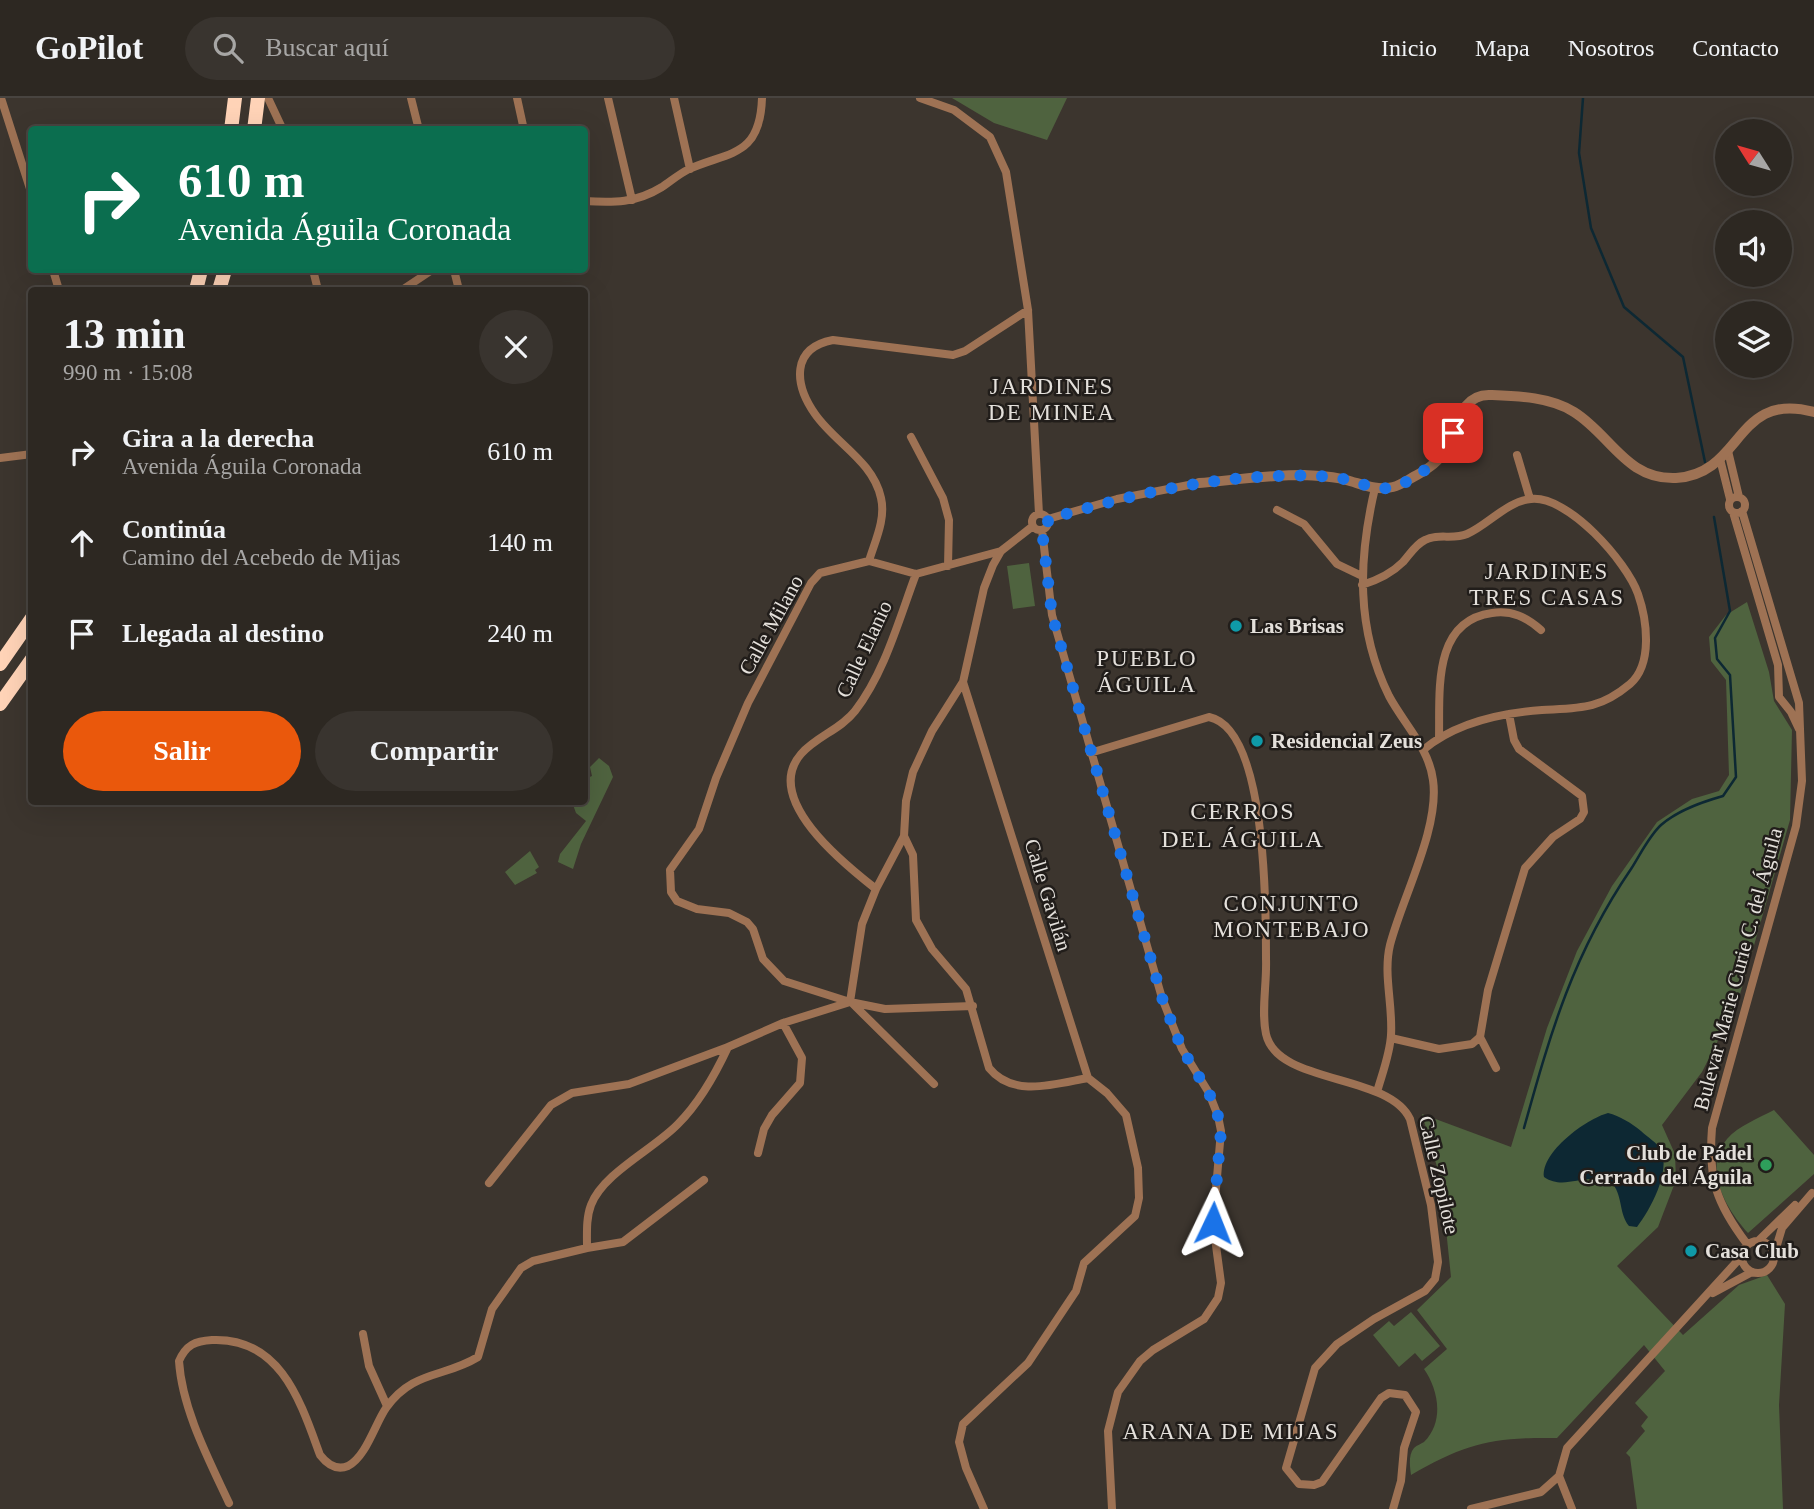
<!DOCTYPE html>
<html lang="es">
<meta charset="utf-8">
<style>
:root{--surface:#2d2822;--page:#39342f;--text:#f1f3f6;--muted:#a7a6a5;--line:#484440;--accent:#ea580c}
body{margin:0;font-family:"Times New Roman",serif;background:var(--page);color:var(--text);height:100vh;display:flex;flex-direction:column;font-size:26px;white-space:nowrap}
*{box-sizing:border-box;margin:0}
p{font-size:23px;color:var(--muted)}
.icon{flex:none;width:38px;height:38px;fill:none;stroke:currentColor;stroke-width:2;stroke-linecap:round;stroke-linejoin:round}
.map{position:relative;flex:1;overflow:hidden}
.side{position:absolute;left:28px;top:189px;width:560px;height:518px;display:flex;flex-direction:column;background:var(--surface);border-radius:7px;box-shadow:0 7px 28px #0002,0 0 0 2px var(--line)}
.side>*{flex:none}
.top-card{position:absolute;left:28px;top:28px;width:560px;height:147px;border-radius:7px;box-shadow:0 7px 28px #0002,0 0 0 2px var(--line);background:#0b6e4f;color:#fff;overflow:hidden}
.needle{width:46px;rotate:307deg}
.tools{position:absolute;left:1715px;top:21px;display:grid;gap:14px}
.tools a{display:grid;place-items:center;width:77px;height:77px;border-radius:50%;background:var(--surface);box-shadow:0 7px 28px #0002,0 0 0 2px var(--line);font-size:35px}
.pin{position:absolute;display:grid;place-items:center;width:60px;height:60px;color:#fff;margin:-30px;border-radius:14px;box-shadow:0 4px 10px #0006}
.me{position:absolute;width:77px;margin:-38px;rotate:2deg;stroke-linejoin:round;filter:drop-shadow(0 0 5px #0008)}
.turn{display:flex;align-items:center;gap:24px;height:147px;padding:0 35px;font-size:32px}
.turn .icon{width:91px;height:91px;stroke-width:2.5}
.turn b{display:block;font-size:49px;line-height:60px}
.round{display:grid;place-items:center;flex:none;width:74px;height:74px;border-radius:37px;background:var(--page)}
.headline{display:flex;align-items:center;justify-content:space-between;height:119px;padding:0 35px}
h1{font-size:42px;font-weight:800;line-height:52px}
.primary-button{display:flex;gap:14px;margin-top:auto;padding:14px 35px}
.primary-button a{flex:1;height:80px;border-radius:42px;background:var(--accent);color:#fff;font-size:28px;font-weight:800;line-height:80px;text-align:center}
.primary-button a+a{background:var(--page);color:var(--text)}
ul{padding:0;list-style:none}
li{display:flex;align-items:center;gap:21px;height:91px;padding:0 35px}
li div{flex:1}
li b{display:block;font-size:26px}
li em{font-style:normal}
header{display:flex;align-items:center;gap:42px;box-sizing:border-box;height:98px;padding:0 35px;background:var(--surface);border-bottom:2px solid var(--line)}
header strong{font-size:33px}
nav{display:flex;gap:38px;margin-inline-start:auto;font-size:24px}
.search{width:490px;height:63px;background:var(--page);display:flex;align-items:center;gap:18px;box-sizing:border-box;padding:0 24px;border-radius:38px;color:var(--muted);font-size:26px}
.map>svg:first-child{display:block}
</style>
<header>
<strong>GoPilot</strong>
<div class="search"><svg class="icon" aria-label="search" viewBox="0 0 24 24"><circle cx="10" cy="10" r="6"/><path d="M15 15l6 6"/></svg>Buscar aquí</div>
<nav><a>Inicio</a><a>Mapa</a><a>Nosotros</a><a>Contacto</a></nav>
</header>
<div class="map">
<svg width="1814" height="1411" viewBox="0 0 1814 1411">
<rect width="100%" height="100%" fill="#3c352e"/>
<path fill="#4f633f" d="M952,0H1067L1047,42L994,25Z
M1029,465L1035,508L1013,511L1007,468Z
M1747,504L1769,574L1774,603L1792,632L1790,722L1738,903L1702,974L1662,1027L1675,1056L1676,1082L1658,1129L1617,1168L1683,1237L1739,1187L1767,1177L1785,1206L1779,1307L1783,1411H1637L1630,1359L1626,1355L1645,1333L1641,1328L1648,1319L1635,1305L1665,1273L1644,1247L1557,1340C1493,1339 1466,1345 1411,1377C1410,1369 1408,1357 1414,1350C1417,1347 1421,1346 1424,1344C1445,1323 1438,1291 1424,1271L1447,1251L1417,1212L1451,1179L1441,1083L1422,1016L1511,1049L1547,930L1577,853L1612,788L1657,724L1692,701L1719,693L1729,677L1726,582L1711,563L1709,539L1726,517Z
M599,660L609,668L613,679L581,746L573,771L558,764L560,756L586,723L576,715L572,704H584L585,681L592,678L590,669Z
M530,753L539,769L535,772L537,775L515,787L505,774Z
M1774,1012L1814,1057V1076L1748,1135C1727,1112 1702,1071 1727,1041C1738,1028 1759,1020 1774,1012Z
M1411,1214L1440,1248L1422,1263L1415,1255L1399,1269L1373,1237L1389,1223L1394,1228Z"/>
<path fill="#0d2833" d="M1608,1015C1620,1018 1631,1025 1641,1033C1647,1039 1658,1045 1661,1052C1671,1074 1650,1112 1637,1129L1629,1128C1619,1116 1623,1100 1613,1086C1585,1072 1566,1094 1544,1079C1541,1054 1586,1021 1608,1015Z"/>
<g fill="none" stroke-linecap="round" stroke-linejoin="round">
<path stroke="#0d2833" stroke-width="2.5" d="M1583,0L1579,55L1591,130L1624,209L1683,259L1705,364
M1524,1030C1551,933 1573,856 1631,771C1640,757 1649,738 1661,727C1678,712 1702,704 1723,698L1736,679L1730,577L1717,561L1715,540L1730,513L1714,419"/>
<path stroke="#9e7254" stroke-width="8" d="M1,0L32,97
M268,0L283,32
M411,0L419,32
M517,0L524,32
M608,0L632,102
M674,0L690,71
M920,0L954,12L990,39L1006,74L1028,212L1039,416
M584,103C614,105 636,105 662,89C671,83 679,76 689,71C730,53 760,59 762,0
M53,172L59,192
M313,172L318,192
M454,172L459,192
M402,192L432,172
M911,339L943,400L949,422L948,468
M1728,353L1739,399
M1517,357L1530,401
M0,360L32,356
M1720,361L1730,401
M1375,390C1358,462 1356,531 1389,598C1404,626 1429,650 1433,682C1440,730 1402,800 1390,847C1383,876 1393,907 1391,937C1390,956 1382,976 1377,994
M1729 407a8 8 0 1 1 16 0a8 8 0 1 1-16 0Z
M1277,412L1304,426L1337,466L1362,478
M1742,413L1799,605L1802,683L1796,728L1712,1030C1708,1081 1716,1105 1747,1146
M1733,414L1778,567L1779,599L1791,614L1799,631
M1032 424a8 8 0 1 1 16 0a8 8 0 1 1-16 0Z
M1048,421L1117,401L1199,385
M1042,432L1052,517L1162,900L1182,951L1209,995L1218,1018L1221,1033L1213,1125L1221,1185L1218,1200L1204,1221L1153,1252L1140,1263L1118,1294L1108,1333L1112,1411
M869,463L916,476L1001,453
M1362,487C1378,482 1391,476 1403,464C1410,456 1416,446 1425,442C1438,435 1453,442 1467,436C1488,427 1507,403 1531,401C1568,397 1627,464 1638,496C1647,522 1653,566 1630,586C1599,612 1579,610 1542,612C1501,615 1455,625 1423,652
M963,584L1088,980L1107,995L1126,1017L1138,1070L1139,1100L1135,1118L1084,1165L1076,1193L1028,1265L963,1326L959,1344L966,1370L984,1411
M1439,639C1440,594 1432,523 1492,515C1512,512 1526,519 1541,532
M1090,655L1209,619C1267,631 1266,813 1266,861C1267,885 1261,913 1266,936C1277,987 1389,975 1410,1021L1431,1107L1438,1164L1435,1181L1425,1193L1374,1221L1337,1246L1315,1270L1286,1370L1299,1386L1314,1387L1322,1384L1381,1300L1389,1295L1405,1297L1416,1314L1404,1350L1401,1383L1393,1411
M904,738L913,757L916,822L932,851L966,891L989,970C1013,1000 1055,986 1088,980
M876,791C844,766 762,701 801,656C817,638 840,632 855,613C885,574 899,521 916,476
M853,906L934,986
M973,908L885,911L850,904L784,883L763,861L753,831L747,824L729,815L697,811L677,803L671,794L670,772L699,731L716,680L748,605L811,485L820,475L869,463C875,443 886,421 881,400C873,363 835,345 815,316C794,286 791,250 833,242L953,257L965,253L1028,212
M1480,939L1496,970
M1391,940L1439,951L1472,946L1480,939L1488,892L1525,770L1553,739L1580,721L1584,714L1582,698L1519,651L1514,642L1509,616
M758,1055L764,1031L772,1017L800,985L802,960L783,925
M489,1085L551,1007L572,995L629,986L728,949
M1759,1142L1795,1107
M1742 1159a16 16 0 1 1 32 0a16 16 0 1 1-32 0Z
M587,1150L623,1144L704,1082
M1774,1157L1782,1130L1812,1095
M1713,1195L1752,1174
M363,1236L369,1268L387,1308
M229,1405C209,1362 182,1311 179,1263C186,1247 195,1243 212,1242C281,1239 301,1305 320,1357C327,1366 336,1373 348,1368C366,1359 375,1326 386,1310C413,1272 444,1280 478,1259L492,1211L521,1170L533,1163L587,1150C587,1135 586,1120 591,1107C603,1075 654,1051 678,1026C700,1004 715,977 728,949L783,925L850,904L862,826L876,791L904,738L906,703L913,674L932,633L963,584L984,490L993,467L1001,453L1033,428
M1471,1411L1541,1394L1559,1378
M1572,1411L1559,1378L1567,1350L1741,1159"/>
<path stroke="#9e7254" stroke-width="10" d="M1199,385C1234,382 1269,377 1304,377C1318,378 1333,378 1346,382C1362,386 1376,393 1393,389C1401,387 1409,381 1417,377C1425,373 1436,365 1441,358C1457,337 1457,295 1491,297C1518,298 1551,299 1574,314C1611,337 1626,382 1676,380C1744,376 1734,292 1814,314"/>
<path stroke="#ffd3b7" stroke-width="14" d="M231,32L235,0
M254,32L258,0
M196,192L201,172
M219,192L225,172
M0,566L32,520
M0,606L32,561"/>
</g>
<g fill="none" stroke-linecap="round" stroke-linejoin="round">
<path stroke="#1a73e8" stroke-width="12" stroke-dasharray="0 21.6" d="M1213,1125L1221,1033L1218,1018L1209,995L1182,951L1162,900L1052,517L1042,432L1048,427V421C1124,399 1200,380 1279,378C1301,377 1323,377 1344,381C1362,384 1377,395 1396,388C1424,378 1440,360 1453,335"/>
</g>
<g fill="#0f9aa8" stroke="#211d1a" stroke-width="2.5">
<circle cx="1236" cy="528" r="7"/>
<circle cx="1257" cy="643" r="7"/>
<circle cx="1691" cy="1153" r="7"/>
</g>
<circle fill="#2e9e5b" stroke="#211d1a" stroke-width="2.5" cx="1766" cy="1067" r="7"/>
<g text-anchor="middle" stroke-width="5" stroke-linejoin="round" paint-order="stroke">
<g font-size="21" fill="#e4e0db" stroke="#211d1a">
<text transform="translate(771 527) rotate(-61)" y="7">Calle Milano</text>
<text transform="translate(864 551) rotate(-65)" y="7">Calle Elanio</text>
<text transform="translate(1048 797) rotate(73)" y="7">Calle Gavilán</text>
<text transform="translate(1738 871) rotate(-75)" y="7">Bulevar Marie Curie C. del Águila</text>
<text transform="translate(1439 1077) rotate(77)" y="7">Calle Zopilote</text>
</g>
<g font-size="21" font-weight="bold" fill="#e4e0db" stroke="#211d1a" text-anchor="start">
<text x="1250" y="535">Las Brisas</text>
<text x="1271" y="650">Residencial Zeus</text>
<text x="1752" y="1062" text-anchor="end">Club de Pádel<tspan x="1752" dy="24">Cerrado del Águila</tspan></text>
<text x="1705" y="1160">Casa Club</text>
</g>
<g font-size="23" letter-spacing="2" fill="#e4e0db" stroke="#211d1a">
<text x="1052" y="296">JARDINES<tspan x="1052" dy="26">DE MINEA</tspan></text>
<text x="1547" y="481">JARDINES<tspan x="1547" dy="26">TRES CASAS</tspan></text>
<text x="1147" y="568">PUEBLO<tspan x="1147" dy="26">ÁGUILA</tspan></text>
<text x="1292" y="813">CONJUNTO<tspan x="1292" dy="26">MONTEBAJO</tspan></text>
<text x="1231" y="1341">ARANA DE MIJAS</text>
</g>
<g font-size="24" letter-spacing="2" fill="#e4e0db" stroke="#211d1a">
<text x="1243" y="721">CERROS<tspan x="1243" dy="28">DEL ÁGUILA</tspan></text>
</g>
</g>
</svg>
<div class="tools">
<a><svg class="needle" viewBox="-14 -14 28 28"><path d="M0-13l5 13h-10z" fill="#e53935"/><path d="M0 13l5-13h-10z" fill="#a7a6a5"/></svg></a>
<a><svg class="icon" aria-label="sound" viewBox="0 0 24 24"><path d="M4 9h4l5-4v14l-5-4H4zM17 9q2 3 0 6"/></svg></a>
<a><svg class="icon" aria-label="layers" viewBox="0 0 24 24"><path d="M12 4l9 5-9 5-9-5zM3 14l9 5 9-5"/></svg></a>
</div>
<div class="pin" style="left:1453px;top:335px;background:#d93025"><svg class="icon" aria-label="arrive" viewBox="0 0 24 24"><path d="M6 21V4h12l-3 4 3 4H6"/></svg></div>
<svg class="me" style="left:1213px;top:1125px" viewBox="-20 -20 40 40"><path d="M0-17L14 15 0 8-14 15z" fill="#1a73e8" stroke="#fff" stroke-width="4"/></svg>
<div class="top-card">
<div class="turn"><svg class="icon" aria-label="right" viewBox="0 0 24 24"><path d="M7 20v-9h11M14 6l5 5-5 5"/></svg><div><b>610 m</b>Avenida Águila Coronada</div></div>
</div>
<section class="side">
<div class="headline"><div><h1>13 min</h1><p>990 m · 15:08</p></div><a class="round"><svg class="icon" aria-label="close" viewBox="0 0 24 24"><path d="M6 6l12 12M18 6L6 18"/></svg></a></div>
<ul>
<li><svg class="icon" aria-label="right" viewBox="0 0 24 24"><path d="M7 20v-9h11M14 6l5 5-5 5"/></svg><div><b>Gira a la derecha</b><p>Avenida Águila Coronada</p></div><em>610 m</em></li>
<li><svg class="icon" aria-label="ahead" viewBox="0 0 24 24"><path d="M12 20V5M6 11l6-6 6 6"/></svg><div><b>Continúa</b><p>Camino del Acebedo de Mijas</p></div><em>140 m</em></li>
<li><svg class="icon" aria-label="arrive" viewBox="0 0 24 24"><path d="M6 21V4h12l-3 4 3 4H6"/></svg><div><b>Llegada al destino</b></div><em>240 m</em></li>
</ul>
<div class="primary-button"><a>Salir</a><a>Compartir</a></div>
</section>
</div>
